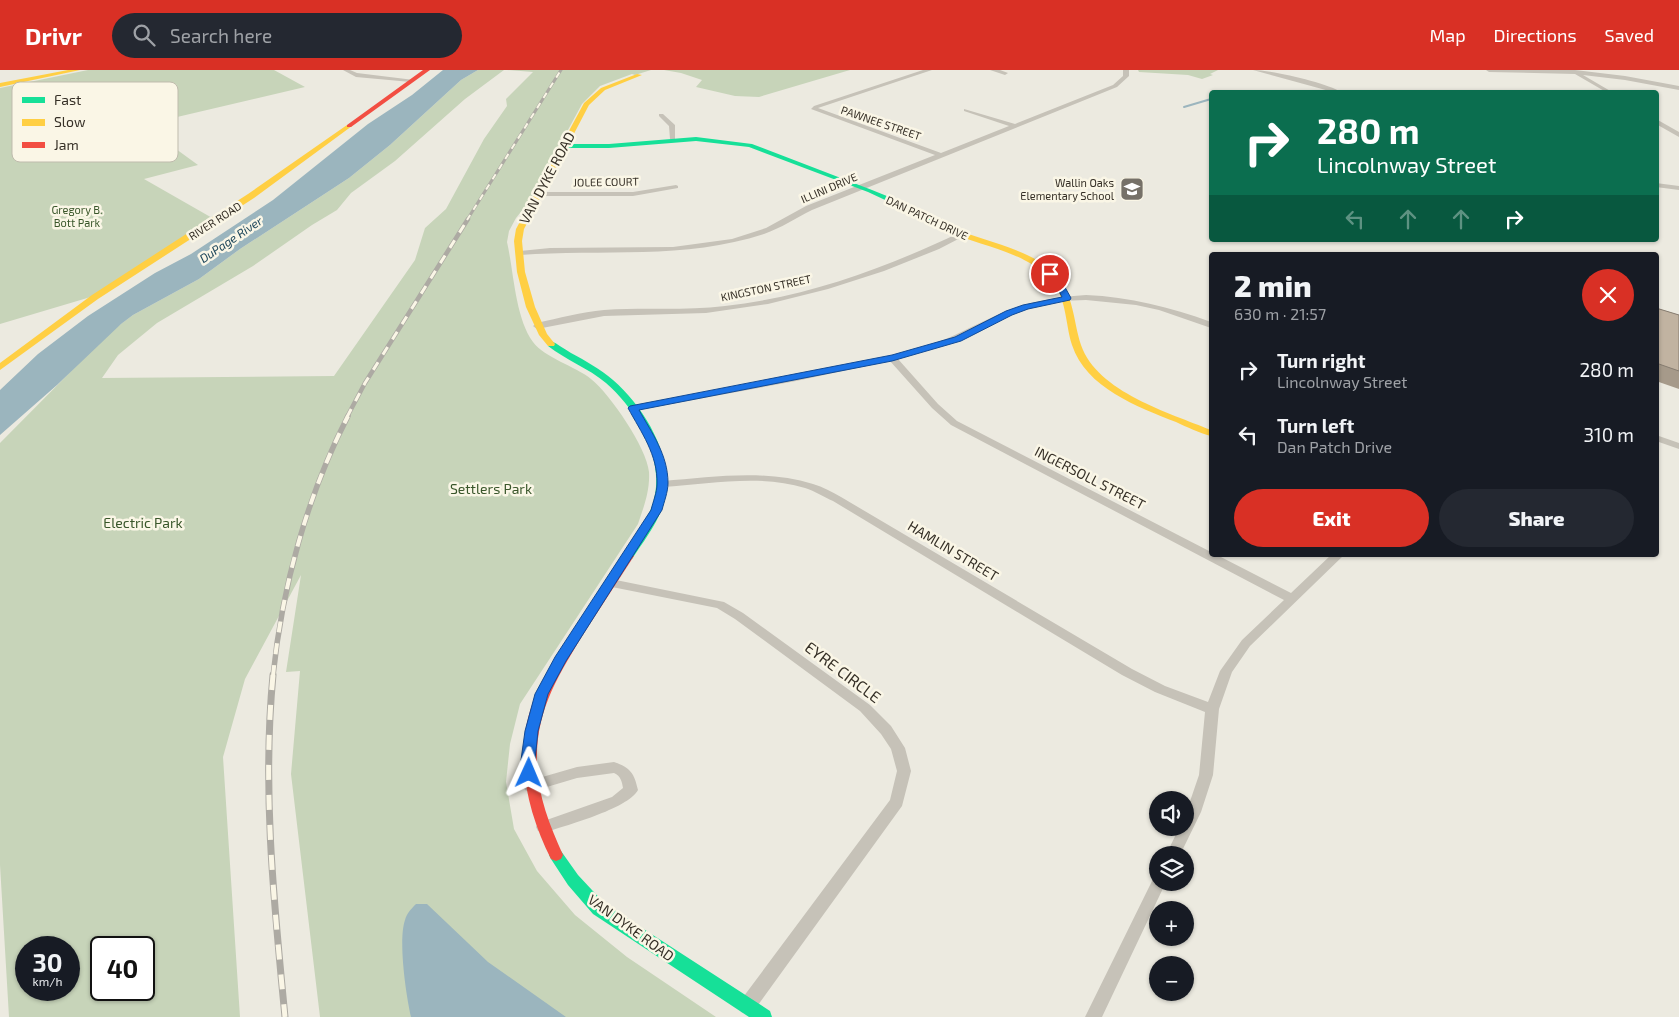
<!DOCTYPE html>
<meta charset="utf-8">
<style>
:root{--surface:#171b24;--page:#242831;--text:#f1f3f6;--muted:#9ea1a6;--accent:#d93025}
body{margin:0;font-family:"Exo 2",sans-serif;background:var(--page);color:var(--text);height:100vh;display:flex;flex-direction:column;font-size:19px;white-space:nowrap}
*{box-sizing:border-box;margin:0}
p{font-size:16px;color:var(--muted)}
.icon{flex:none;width:28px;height:28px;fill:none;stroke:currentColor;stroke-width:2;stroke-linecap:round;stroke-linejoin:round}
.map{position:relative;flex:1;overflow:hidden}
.side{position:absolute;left:1209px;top:182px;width:450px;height:305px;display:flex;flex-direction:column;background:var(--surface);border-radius:5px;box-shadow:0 1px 4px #0004}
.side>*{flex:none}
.banner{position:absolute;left:1209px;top:20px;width:450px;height:152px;border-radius:5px;box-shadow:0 1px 4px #0004;background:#0b6e4f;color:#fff;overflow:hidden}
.buttons{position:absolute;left:1149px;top:721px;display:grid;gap:10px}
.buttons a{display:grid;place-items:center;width:45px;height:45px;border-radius:50%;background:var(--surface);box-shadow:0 1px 4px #0004;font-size:25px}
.speed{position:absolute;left:15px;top:866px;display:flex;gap:10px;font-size:25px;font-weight:700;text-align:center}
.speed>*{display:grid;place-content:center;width:65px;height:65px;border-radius:50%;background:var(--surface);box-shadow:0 1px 4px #0004;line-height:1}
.speed small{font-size:12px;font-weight:400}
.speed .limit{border:2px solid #111;border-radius:8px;background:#fff;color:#111}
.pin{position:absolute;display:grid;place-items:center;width:42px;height:42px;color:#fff;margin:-21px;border:2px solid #fff;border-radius:50%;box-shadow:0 1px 5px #0007}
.me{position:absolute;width:55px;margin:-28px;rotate:1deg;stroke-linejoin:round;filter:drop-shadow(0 0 4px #0008)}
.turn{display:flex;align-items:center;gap:18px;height:105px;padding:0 25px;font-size:22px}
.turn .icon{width:65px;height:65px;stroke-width:2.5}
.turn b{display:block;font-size:35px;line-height:42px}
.lanes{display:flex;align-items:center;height:48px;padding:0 25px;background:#0003;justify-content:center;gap:25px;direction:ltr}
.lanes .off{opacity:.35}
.round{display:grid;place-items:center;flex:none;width:52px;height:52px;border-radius:26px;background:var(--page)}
.headline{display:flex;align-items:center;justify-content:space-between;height:85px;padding:0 25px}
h1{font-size:30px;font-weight:800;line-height:38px}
.cta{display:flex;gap:10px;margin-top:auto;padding:10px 25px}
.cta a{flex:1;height:58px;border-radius:30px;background:var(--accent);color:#fff;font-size:20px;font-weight:800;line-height:58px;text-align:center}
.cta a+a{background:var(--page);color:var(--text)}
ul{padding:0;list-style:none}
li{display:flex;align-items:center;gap:15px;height:65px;padding:0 25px}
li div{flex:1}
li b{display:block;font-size:19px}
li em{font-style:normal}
header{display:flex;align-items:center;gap:30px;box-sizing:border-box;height:70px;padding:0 25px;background:var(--accent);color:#fff}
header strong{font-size:24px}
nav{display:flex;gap:28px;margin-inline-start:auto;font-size:18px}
.search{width:350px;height:45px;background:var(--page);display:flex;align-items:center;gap:12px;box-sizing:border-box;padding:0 18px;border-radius:28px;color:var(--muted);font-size:19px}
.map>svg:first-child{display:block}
</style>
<header>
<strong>Drivr</strong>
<div class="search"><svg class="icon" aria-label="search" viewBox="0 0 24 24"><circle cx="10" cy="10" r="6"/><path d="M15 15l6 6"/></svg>Search here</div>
<nav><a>Map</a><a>Directions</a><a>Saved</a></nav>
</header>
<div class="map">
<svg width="1679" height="947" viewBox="0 0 1679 947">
<rect width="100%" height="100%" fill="#eceae0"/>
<path fill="#c7d4b9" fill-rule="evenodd" d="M88,0H274L305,17L143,55L198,95L144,109L214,149L94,226L0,254V18Z
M478,0H504L465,29L395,91L351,123L337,140L312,155L253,196L157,253L118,285L102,308L334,306L415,190L425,158L446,139L484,69L507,36L506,29L533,2L507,0H651L635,5L632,4L600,16L582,34L529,132L516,148L509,161L507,172C514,203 515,247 533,272C545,288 575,296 591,309C610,324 647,378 649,402C650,421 644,436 638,454L520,634L510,674L506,712L514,759L537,801L575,845L627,887L716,947H320L291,704L300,601L286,602L301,505L245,609L223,687L240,947H9L0,795V373L110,262L133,245L199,209L240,179L349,108L390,75L461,10ZM26,878H69V920H26ZM101,878H144V920H101Z
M664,0H850L759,27L735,26L696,17L702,10L681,3Z
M1138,0H1218L1210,4L1213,5L1202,9L1188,5L1139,2Z"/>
<path fill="#9bb5be" d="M443,0H478L461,10L390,75L349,108L240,179L199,209L133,245L121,254L57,315L0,365V320L38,284L88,246L155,203L191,184L273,130L368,54L412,25Z
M416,834H427L488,892L566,947H411C406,925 398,870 405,850C407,843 411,839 416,834Z"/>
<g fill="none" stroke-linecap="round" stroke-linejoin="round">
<path stroke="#9bb5be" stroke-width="2" d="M1184,37L1211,29"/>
<path fill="#c6c2b8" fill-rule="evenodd" d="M343,0H350L357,3L414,10L411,12L356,7Z
M923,0H932L818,38L941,83L1009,56L964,41V39L1015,54L1113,15L1123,6V0H1129V6L1117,17L812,140C796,148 781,158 764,164C685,190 602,179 520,185L516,183L520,181L550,178L673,177L732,169L766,158L806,136L935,85L811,39L814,36Z
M990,0H1000L1008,3L1005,5Z
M1253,0C1271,0 1327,13 1341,22H1333Z
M1486,0H1575L1625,6L1679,16V20L1625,10L1583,5L1612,22H1606L1575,4L1489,2Z
M659,44H663L675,55V70L670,69L669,56L659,46Z
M1656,49L1679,62V67L1656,54Z
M1656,113L1679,116V120L1656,117Z
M676,115L678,116V118L633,126H537L533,124L537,122H633Z
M959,163L966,165L939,179L884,201L828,219L768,234L706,243L604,246L537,259L533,256L537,253C559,248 581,242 604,240C644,237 685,241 725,236C807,227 885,198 959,163Z
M1086,225C1130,227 1170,237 1211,252V258L1159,240L1136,235L1086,230L1060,231L1037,236L1012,245L953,273L898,289L938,334L957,351L1211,482V485H1217L1291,523L1331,485H1344L1250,576L1232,602L1219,639L1213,705L1201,742L1180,785H1166L1179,758H1185V746L1199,705L1205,642L1155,622L1122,605L833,431C824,427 815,421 805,418C760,404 709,414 663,417L658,414L663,411C713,407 764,399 813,414C823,417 832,422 841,427L1132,599L1165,616L1208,632L1220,601L1242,570L1284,530L951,355L932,338L890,291L796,311L633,341L628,338L633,335C727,318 824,305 917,279C948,271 975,254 1004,242C1031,231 1057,227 1086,225Z
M1656,365L1679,373V379L1656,371Z
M611,509L724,532L743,543L870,635L891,656L905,678L911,701L902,736L753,942L747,944L741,942L739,936L741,930L890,730L897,701L891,679L881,664L860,641L735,549L717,538L607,516L605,513L607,510Z
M614,692C631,698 634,703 638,720C628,739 564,756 543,763L538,761L536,757L538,753L612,727L623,718C622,712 621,706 614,703L577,708L530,722L525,720L523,716L525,712L577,697Z
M1158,806V812H1166L1102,947H1085L1154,807Z"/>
<path fill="#16e098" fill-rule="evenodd" d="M696,67L752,74L872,120L919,139L953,159L946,161L913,143L868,122L749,77L696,71L609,78H563L560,76L563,74H609Z
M551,271C558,274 564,279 571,283C586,291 600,299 613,310C644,337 671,382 666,424C662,448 645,469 632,489L628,490L622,486C634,469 647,453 653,433C666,390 638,341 606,313C588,298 566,290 548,276V272Z
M556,779L561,781L578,805L605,834L770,941L772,947H749L593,844L568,815L551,789L549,785L551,781Z"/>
<path fill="#ffcf43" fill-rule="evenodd" d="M68,0H80L0,17V13Z
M637,4L642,5L605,20L589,35L524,159L522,171L525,202L535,237L547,264L555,274L554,276H548L539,265L526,237L517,202L514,171L516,159L584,33L601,18Z
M347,55L352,56L254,128L98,229L0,300V293L92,225L248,124Z
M946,157H952C985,173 1028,177 1055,204C1074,224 1073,250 1081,275C1097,322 1170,343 1211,360V366C1199,363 1187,357 1176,352C1138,337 1086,318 1072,275C1065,253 1067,226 1049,208C1023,181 980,176 946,161Z"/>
<path fill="#f24e42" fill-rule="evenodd" d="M423,0H430L351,57H347V55Z
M628,482L634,486C618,511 602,535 586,560C559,604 535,640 537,694C538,726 550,756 563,785L561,789L556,791L551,789C526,739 512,679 536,625C545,603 559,583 572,563C589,536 607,510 624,483Z"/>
<g stroke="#adaaa3" stroke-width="3">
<path id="rail-far3" d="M467,150L561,0"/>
</g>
<g stroke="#adaaa3" stroke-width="4.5">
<path id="rail-far2" d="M347,347L365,313L468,149"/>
</g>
<g stroke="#adaaa3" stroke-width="5.5">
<path id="rail-far1" d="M273,606C282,517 307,426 348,346"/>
</g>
<g stroke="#adaaa3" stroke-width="7">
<path id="rail" d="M273,605C262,719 274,833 285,947"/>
</g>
<use href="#rail-far3" stroke="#faf6e6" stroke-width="2" stroke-dasharray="6" stroke-linecap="butt"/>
<use href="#rail-far2" stroke="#faf6e6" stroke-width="3" stroke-dasharray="9" stroke-linecap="butt"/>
<use href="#rail-far1" stroke="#faf6e6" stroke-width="4" stroke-dasharray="11" stroke-linecap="butt"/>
<use href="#rail" stroke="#faf6e6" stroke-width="5" stroke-dasharray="15" stroke-linecap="butt"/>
</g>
<path fill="#a69a8a" d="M1656,238L1679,245V319L1656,311Z"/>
<path fill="#c1b3a1" stroke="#877d71" d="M1656,238L1679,245V301L1656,293Z"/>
<path fill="#1a73e8" stroke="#114b97" d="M1050,201L1062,212L1071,228L1070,230L1028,239L1012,245L961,271L892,291L639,340C652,363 668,385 668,413C668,422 664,432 662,440L566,591L548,624L538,661L535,690L536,703L534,707L529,708L524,707L521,690L525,661L535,624L555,587L651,440C653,432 657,422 657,414C658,385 641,362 628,338L630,336L892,285L955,267L1006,241L1023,235L1062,227L1055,214L1046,204Z"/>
<defs>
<g id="school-square" transform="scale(1.25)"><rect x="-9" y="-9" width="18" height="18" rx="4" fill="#767168" stroke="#faf6e6"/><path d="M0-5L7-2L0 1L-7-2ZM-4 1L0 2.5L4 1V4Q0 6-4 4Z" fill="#fff"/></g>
</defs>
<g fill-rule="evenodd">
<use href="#school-square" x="1132" y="119"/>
</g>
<g text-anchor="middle" stroke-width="5" stroke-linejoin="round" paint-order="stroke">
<g font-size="11" fill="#363027" stroke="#faf6e6">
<text transform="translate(881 53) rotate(19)" y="4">PAWNEE STREET</text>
<text transform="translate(606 112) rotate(-1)" y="4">JOLEE COURT</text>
<text transform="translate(829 118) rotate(-23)" y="4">ILLINI DRIVE</text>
<text transform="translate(927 148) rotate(25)" y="4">DAN PATCH DRIVE</text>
<text transform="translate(215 151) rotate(-33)" y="4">RIVER ROAD</text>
<text transform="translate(766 218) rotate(-12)" y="4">KINGSTON STREET</text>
</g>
<g font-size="11" fill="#363027" stroke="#faf6e6" text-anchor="end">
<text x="1114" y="117">Wallin Oaks<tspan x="1114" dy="13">Elementary School</tspan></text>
</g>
<g font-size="11" fill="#39562a" stroke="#faf6e6">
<text x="77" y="144">Gregory B.<tspan x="77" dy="13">Bott Park</tspan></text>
</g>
<g font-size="12" font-style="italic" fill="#1b4459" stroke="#faf6e6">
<text transform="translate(231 170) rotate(-34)" y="4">DuPage River</text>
</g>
<g font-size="14" fill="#363027" stroke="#faf6e6">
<text transform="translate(547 108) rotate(-62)" y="5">VAN DYKE ROAD</text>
<text transform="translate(1090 408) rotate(27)" y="5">INGERSOLL STREET</text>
<text transform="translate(953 481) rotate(31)" y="5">HAMLIN STREET</text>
<text transform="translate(631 858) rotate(36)" y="5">VAN DYKE ROAD</text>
</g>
<g font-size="14" fill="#39562a" stroke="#faf6e6">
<text x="491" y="424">Settlers Park</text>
<text x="143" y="458">Electric Park</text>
</g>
<g font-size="16" fill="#363027" stroke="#faf6e6">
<text transform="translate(843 602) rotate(37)" y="6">EYRE CIRCLE</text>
</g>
</g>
<rect x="12" y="12" width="166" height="80" rx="8" fill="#faf6e6" stroke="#bfbbad" stroke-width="1"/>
<rect x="22" y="27" width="23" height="6" fill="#16e098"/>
<rect x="22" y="49" width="23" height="7" fill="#ffcf43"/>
<rect x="22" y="72" width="23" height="6" fill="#f24e42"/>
<g font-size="14" fill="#363027">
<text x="54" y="35">Fast</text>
<text x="54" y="57">Slow</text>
<text x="54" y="80">Jam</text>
</g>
</svg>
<div class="buttons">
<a><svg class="icon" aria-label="sound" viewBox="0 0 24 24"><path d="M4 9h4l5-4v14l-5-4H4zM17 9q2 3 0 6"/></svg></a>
<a><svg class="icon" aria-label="layers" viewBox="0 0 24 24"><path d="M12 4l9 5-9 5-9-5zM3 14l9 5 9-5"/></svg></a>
<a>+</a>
<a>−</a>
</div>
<div class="speed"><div>30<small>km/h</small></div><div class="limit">40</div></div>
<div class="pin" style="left:1050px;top:204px;background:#d93025"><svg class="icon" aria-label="arrive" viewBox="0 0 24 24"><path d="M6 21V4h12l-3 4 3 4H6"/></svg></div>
<svg class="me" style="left:529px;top:703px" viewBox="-20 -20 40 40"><path d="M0-17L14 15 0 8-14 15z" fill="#1a73e8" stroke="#fff" stroke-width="4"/></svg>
<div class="banner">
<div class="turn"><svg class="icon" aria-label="right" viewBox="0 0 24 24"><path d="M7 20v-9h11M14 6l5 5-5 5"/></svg><div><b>280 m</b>Lincolnway Street</div></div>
<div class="lanes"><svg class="icon off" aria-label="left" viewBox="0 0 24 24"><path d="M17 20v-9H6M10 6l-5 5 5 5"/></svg><svg class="icon off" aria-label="ahead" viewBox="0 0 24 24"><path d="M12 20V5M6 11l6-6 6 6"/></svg><svg class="icon off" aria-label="ahead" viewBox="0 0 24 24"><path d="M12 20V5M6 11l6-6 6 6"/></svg><svg class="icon" aria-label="right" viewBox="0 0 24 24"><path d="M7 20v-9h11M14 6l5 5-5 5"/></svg></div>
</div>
<section class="side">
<div class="headline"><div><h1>2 min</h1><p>630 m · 21:57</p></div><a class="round" style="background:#d93025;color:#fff"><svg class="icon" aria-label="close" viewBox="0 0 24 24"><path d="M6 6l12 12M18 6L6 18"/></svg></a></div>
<ul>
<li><svg class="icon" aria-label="right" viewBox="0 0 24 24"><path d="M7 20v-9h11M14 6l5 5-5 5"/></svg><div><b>Turn right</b><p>Lincolnway Street</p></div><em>280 m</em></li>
<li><svg class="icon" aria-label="left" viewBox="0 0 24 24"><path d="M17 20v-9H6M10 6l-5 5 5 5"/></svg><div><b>Turn left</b><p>Dan Patch Drive</p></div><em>310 m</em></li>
</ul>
<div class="cta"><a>Exit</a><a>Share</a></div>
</section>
</div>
